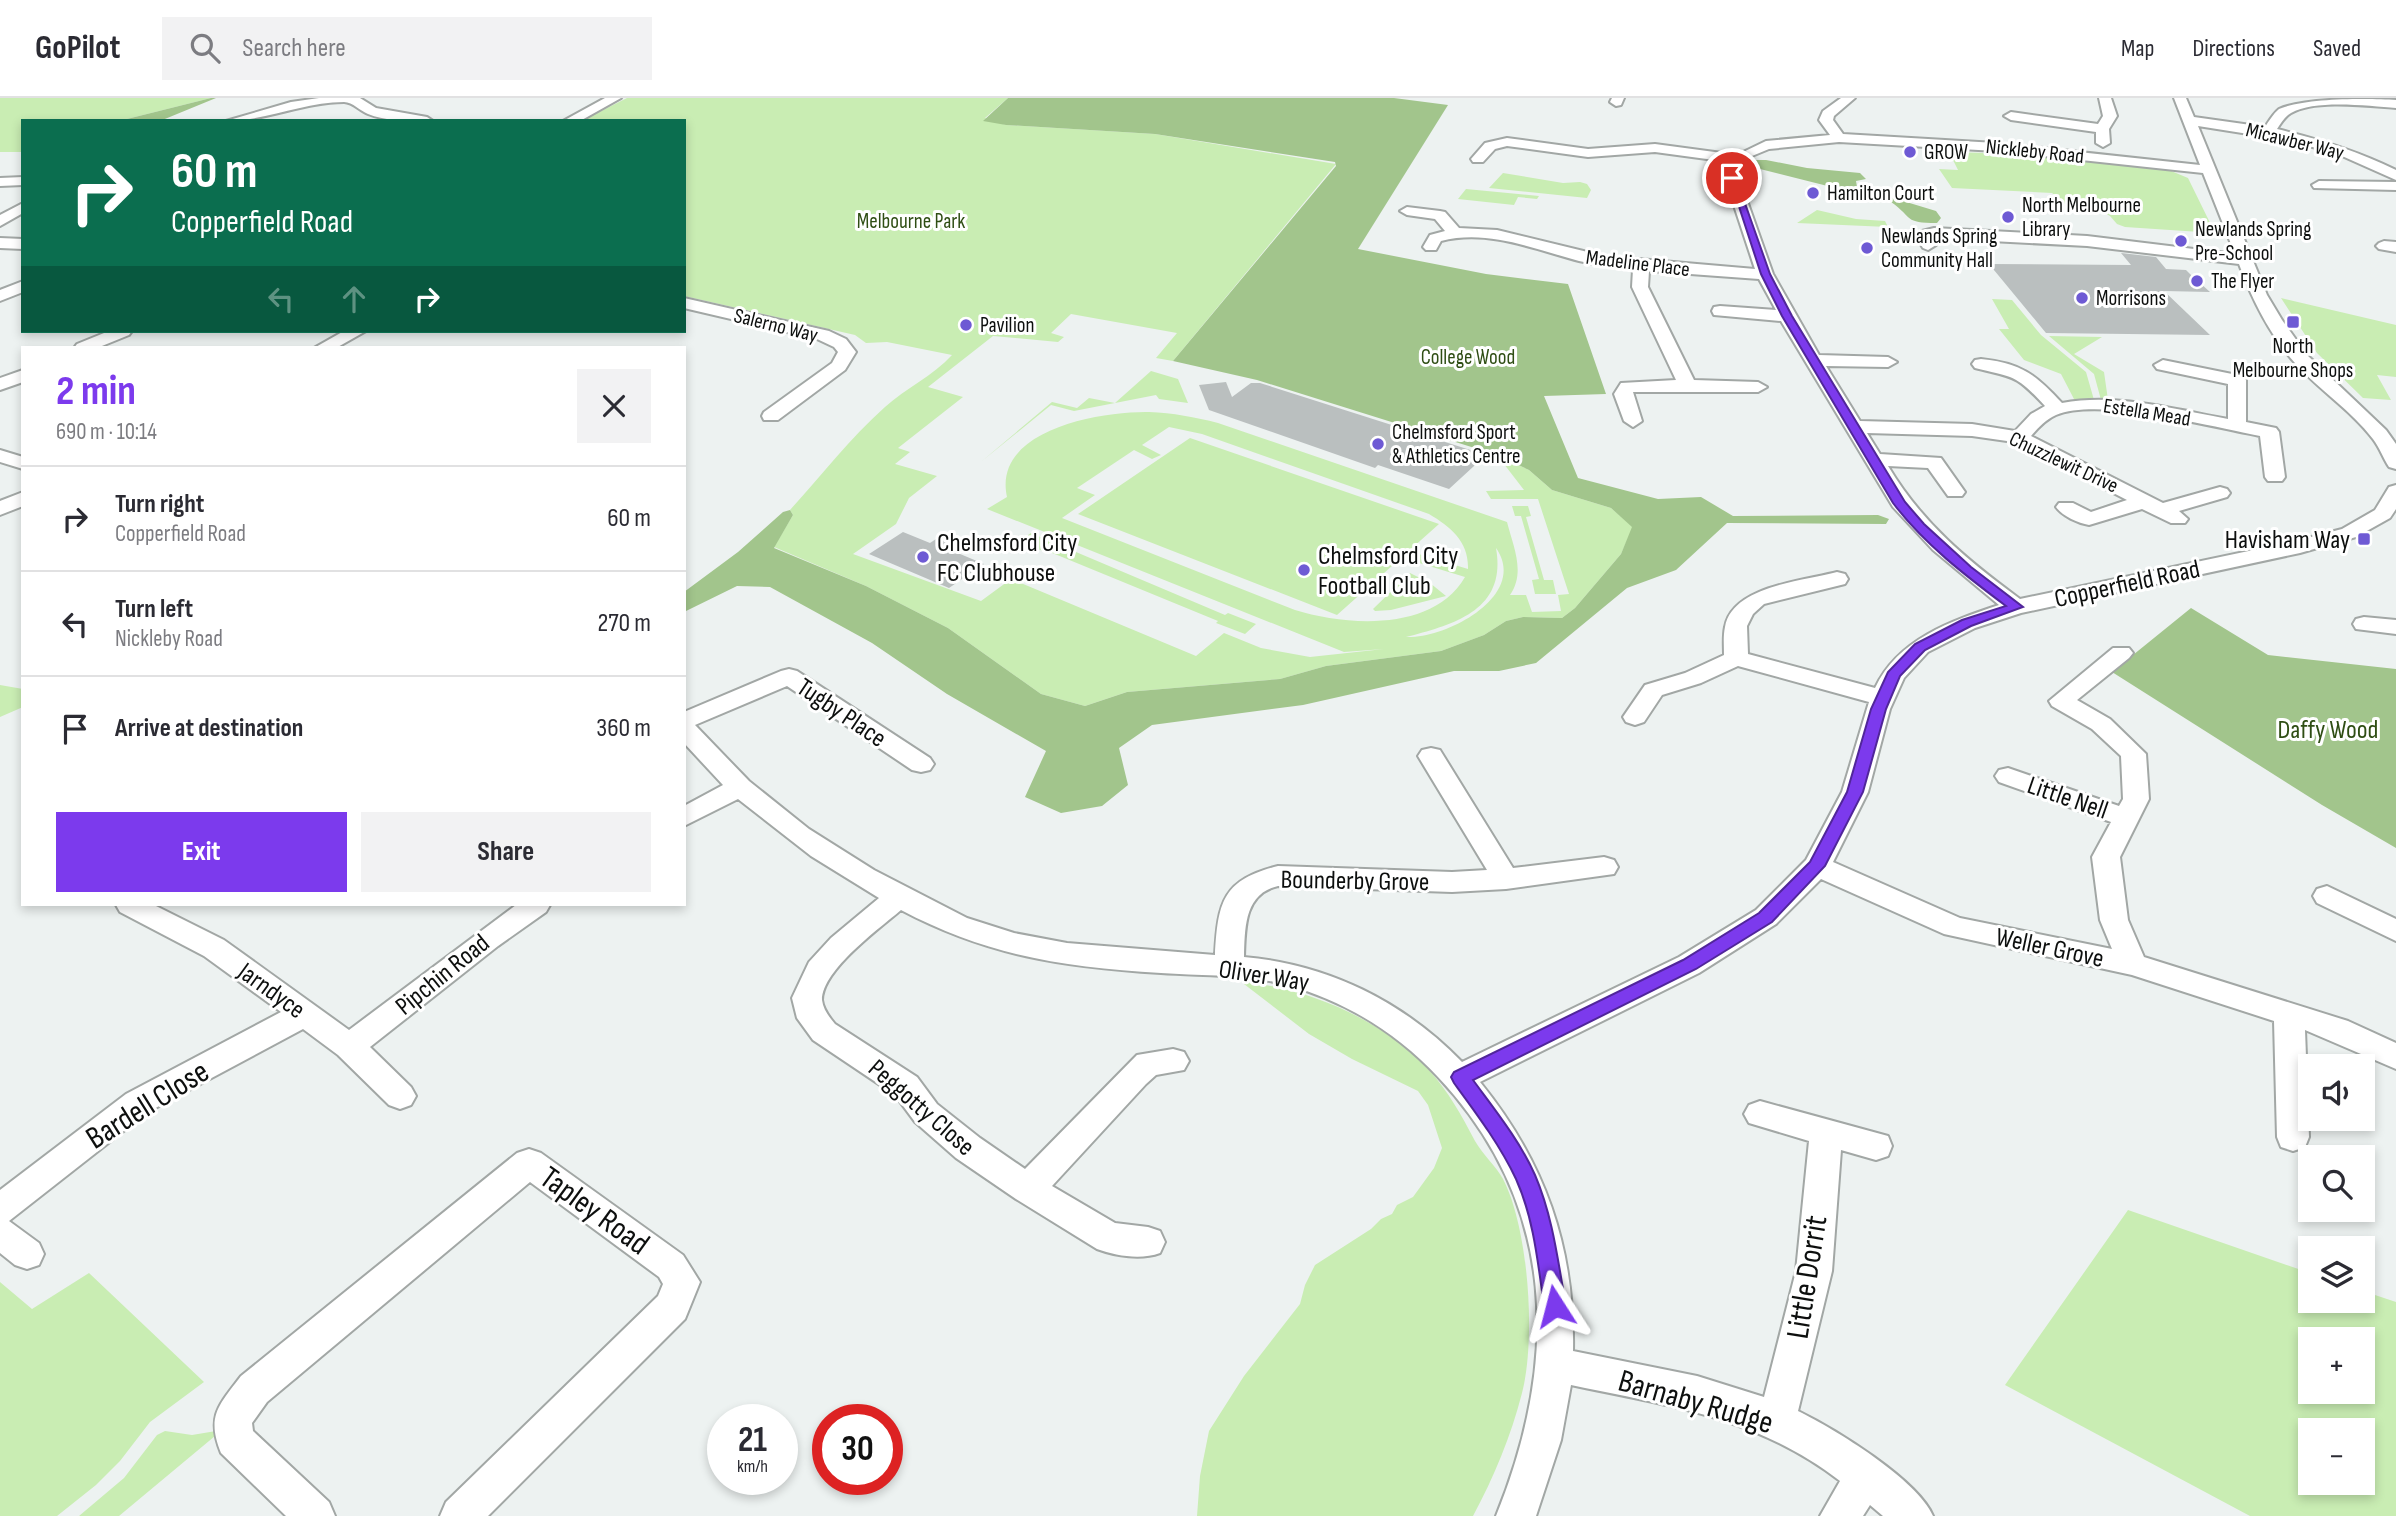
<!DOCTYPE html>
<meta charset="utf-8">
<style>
:root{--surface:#fff;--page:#f2f2f3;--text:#2b2b33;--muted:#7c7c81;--line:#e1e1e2;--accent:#7c3aed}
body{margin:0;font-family:"Sofia Sans Condensed",sans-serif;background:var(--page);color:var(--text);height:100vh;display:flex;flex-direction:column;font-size:26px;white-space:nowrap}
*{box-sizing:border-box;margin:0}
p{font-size:23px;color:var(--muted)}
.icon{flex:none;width:38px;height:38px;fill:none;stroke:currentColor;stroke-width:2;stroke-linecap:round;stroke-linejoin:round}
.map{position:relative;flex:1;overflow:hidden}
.sheet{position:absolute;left:21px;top:248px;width:665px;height:560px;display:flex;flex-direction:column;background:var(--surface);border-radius:0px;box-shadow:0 4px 10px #0003}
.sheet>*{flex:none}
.hud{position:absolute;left:21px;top:21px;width:665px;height:214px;border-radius:0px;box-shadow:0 4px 10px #0003;background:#0b6e4f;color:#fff;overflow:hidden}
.controls{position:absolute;left:2298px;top:956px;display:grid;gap:14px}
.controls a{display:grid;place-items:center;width:77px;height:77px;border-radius:0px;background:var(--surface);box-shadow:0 4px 10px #0003;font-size:35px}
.speed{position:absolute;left:707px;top:1306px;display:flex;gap:14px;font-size:35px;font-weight:700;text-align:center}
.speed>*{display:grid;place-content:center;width:91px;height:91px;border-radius:50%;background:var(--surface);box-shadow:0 4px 10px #0003;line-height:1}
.speed small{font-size:18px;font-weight:400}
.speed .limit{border:10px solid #d22;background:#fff;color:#111}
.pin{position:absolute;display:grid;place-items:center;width:60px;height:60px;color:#fff;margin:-30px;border:4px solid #fff;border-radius:50%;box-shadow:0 2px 7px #0007}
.me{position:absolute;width:77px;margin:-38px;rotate:351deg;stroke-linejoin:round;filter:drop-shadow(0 0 5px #0008)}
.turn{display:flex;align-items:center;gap:24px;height:147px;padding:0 35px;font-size:32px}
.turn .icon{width:91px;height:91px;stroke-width:2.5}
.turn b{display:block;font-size:49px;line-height:60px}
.lanes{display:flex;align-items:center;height:66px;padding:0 35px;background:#0003;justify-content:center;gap:35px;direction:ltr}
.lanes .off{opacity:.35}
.round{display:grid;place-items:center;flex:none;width:74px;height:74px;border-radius:0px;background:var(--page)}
.headline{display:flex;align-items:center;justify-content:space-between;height:119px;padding:0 35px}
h1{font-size:42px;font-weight:700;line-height:52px;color:var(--accent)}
.cta{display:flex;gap:14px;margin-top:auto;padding:14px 35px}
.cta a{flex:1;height:80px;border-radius:0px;background:var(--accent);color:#fff;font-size:28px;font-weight:700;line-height:80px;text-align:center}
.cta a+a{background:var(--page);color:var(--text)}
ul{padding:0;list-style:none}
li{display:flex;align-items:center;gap:21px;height:105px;padding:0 35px;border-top:2px solid var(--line)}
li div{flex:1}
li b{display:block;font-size:26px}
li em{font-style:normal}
header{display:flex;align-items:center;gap:42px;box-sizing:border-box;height:98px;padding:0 35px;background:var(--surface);border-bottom:2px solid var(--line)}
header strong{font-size:33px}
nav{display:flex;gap:38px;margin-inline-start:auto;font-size:24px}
.search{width:490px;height:63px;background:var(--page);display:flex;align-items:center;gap:18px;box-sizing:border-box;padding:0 24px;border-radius:0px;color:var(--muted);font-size:26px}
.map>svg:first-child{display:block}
</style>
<header>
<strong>GoPilot</strong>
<div class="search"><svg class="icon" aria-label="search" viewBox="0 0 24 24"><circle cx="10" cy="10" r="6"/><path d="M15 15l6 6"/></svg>Search here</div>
<nav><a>Map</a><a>Directions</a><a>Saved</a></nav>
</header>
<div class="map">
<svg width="2396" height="1418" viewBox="0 0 2396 1418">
<rect width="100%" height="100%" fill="#edf2f1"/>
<path fill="#c9edb3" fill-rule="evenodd" d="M0,0H211L119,23H23V54H0Z
M627,0H1008L985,20L1006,27L1155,36L1336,66L1173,263L1156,260L1177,235L1071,216L1051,235L1064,239L1058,244L993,238L928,289L963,299L898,350L910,354L895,366L937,378L909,400L896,426L853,456L981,503L1011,481L1196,558L1224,535L1261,550L1310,559L1384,551L1344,554L987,411L1007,399C992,331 1102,313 1149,314C1173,315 1195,319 1218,325L1507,424C1513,448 1526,474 1510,497H1526L1532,514L1561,513L1558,497L1569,496L1538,401H1491L1486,393L1524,392L1497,357L1529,372L1552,392L1611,410L1633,429L1621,456L1575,510L1562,520L1523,519L1506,523L1484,537L1441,553L1326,568L1280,581L1127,594L1085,608L1041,596L948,530L866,488L774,449L793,417L790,412C822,377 850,340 885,309C906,290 933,278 952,257L887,244L866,245L855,237L684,198V23H581ZM1169,329L1202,336L1429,416C1451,429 1469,444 1468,471L1412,454L1406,461L1465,479C1433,534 1347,528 1295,512L1062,420L1095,397L1077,390L1134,352L1152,361L1161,357L1142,347ZM1496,450C1529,497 1447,541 1406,539C1455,526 1507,512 1496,450Z
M1949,54L2025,56L2164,70L2188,80L2215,135L2125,129L2117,126L2110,118L2099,112L2071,111L2052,95L1952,90L1939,71L1958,72Z
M1503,75L1563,85L1580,84L1587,86L1591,92L1587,100L1489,90Z
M1466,91L1539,98L1537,101L1518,99L1514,107L1458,101Z
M1817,112L1856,121L1885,123L1888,129L1797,125Z
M2281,200L2396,227V279L2377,277L2391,302L2363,300L2317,255Z
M1992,201L2012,202L2041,237L2086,274L2094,302L2074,301L2061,276L2024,262L1999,231H2009Z
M2049,238L2102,239L2074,256L2104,274L2108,302H2101L2094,276Z
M1151,273L1178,281L1188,305L1159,301L1156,297L1074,313L1051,307L982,363L1052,304L1077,310L1089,300L1115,305Z
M1190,340L1439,426L1337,517L1078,416Z
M1512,408H1528L1531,418L1526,419L1544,482H1553L1556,496H1535L1532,482L1539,481L1521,418H1515Z
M1031,435L1225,517L1228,515L1256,526L1245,536L1216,525L1218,523L1045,452L1043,453L1018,444Z
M1410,475L1430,485L1446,498L1391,512L1375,513L1373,511Z
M0,587L23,591V609L0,619Z
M1246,884C1312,892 1383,922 1429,972C1448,993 1462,1018 1475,1043C1483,1057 1496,1068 1503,1081C1529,1131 1536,1242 1522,1295C1511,1338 1494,1379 1473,1418H1197L1200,1378L1209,1333L1244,1278L1300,1206L1305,1187L1315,1167L1371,1131L1381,1121L1392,1116L1397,1107L1413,1099L1434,1070L1442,1050L1428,1007L1418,993L1352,961L1309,936L1244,886Z
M2128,1112L2310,1175V1202H2362L2363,1193L2396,1204V1418H2250L2005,1287ZM2310,1241H2362V1293H2310ZM2310,1332H2362V1384H2310Z
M89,1175L204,1284L150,1324L120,1363L96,1387L57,1418H0V1184L32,1211Z
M165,1333L192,1337L216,1333L215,1338L119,1418H79L124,1380L157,1337Z"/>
<path fill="#a2c58c" d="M211,0H216L160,23H119Z
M1008,0H1394L1448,7L1358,151L1486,176L1568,186L1606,296L1544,298L1578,380L1658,401L1701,399L1733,418L1878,417L1889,421L1886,426L1727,425L1676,472L1627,490L1536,565L1499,573H1454L1303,607L1152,627L1119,650L1128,687L1102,708L1061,715L1025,699L1046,653L947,596L872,545L770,489L737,488L684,514V494L738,454L783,414L790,412L793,417L774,450L866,488L948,530L1041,596L1085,608L1127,594L1280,581L1326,568L1441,553L1484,537L1506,523L1523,519L1562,520L1575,510L1621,456L1632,429L1611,410L1552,392L1529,372L1497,357L1257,282L1173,263L1336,68L1335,64L1155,36L1006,27L983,23Z
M1752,62H1766L1807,70L1860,75L1866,81L1856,83L1857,89L1936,113L1941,120L1937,125C1903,125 1914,120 1891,104L1760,71L1750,68Z
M2191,510L2268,557L2396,571V750L2322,707L2112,574Z"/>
<path fill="#babfbf" d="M2121,155L2156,159L2166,171L2186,172L2190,176L2210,194L2164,193L2210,237L2046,235L1989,166L2131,167Z
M1226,284L1232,299L1251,285H1260L1486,357L1449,391L1378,367L1375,370L1209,312L1199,287Z
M903,434L930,445L942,437L964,446L953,453L984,466L949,490L869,456Z"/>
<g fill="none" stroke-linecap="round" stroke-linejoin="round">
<g stroke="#a2a7a5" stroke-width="4">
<path id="street" d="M319,0H360L376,10L427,19L433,23C412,23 388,24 368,16C360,13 353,4 344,4C304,4 266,23 226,23L291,4Z
M605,0H621L580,23H563Z
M1612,0H1624L1621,7L1616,8L1610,4Z
M1841,0H1855L1834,18L1833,22L1843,36L1996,45L2200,67L2174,0H2186L2194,19L2265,29C2269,23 2273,16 2279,11C2304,0 2367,0 2396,2V10C2369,8 2315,1 2291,15C2285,18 2281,25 2277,31C2318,41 2358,53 2396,72V82L2342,58L2293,43L2198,28L2267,197L2282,222L2307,257L2386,332L2396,346V371L2389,369C2383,360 2380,350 2373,341C2351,312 2319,292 2295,265C2269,236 2252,201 2239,166L2087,148L1934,140L1936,147L1928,152L1923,150L1915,137L1918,134L1934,130L2087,138L2235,156L2203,75L1996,53L1839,44L1769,51L1752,58L1739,70V80L1773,176L1819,257L1888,259L1897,264L1888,269L1826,268L1860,323L1972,326L2015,333L2031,316L2045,308C2015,276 2015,280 1975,270L1972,266L1975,262L1981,261C2021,265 2035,276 2062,305C2117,295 2173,311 2228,321V286L2157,271L2154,267L2163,262L2237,277L2246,282V324L2276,330L2279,334L2285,379L2282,383H2268L2265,379L2260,338C2211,329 2101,299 2056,317C2046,321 2038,330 2031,338L2163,405L2220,389L2227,391L2230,395L2227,399L2179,413L2188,421L2185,425H2171L2142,411L2089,427C2078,425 2062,418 2056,409L2059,405H2073L2091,414L2127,402L2014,344L1972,338L1867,335L1880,356L1941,360L1965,394L1962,398H1948L1928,370L1888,368C1922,425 1967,462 2020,501L2296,443L2342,431L2375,412L2389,389L2396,387V411L2390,420L2356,439L2300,455L2021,515L1975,530L1928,554L1904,580L1890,611L1868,694L1833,764L1960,820L2112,851L2100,822L2092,759L2111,724L1999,684L1995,678L1999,672L2008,670L2119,708L2123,701L2121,658L2092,631L2052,608L2049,603L2113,550H2129L2133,555L2129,560L2077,602L2110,621L2146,656L2149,701L2120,759L2128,822L2144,859L2348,923L2396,945V971L2305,932L2309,1039L2305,1049L2293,1053L2281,1049L2277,1039L2274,923L2132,877L1944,836L1821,781L1776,826L1699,875L1480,984C1545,1064 1575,1149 1573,1253L1697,1278L1764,1299L1796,1173L1809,1043L1749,1025L1744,1016L1749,1007L1760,1003L1888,1038L1892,1048L1888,1058L1876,1062L1841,1052L1832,1173L1798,1313C1835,1331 1918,1382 1933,1418H1883L1870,1407L1863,1418H1820L1840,1383C1757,1319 1670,1308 1571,1287L1561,1342L1536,1418H1496C1559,1263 1558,1107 1438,979C1397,935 1345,903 1287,887C1247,876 1202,878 1161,875C1064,869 988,858 901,812C880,830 822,872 822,902C823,911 829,919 835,926L917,979L937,1006L980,1040L1025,1071L1137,957L1173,951L1184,954L1189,963L1184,972L1156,977L1146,986L1052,1088L1115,1125L1148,1129L1160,1133L1165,1144L1160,1155C1141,1162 1116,1158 1097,1151L1016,1101L956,1060L915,1024L895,997L813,942L797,920L792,900L809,864L831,840L879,800L811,758L738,701L684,728V708L723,687L684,645V614L781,573L789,571L797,573L930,660L934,666L930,672L921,674L912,672L787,588L695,627L749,683L809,731L874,772L967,820L1014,835L1067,845L1215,857C1218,803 1223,782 1278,768L1452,774L1487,772L1418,658L1422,652L1431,650L1440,652L1513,770L1604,759L1614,762L1618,769L1614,776L1506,791L1452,794L1278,788C1244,796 1245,830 1244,859C1328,866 1404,904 1462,964L1679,859L1756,812L1806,762L1842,694L1869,604L1738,568L1701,585L1662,597L1644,624L1635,627L1626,624L1623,619L1645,587L1685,575L1724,557C1724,548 1723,538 1725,529C1732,488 1803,483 1837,474L1845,476L1848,481L1845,486L1764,506L1753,516L1747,528L1748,556L1875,590C1898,541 1951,523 1999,507L1933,452L1893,409L1781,223L1714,217L1712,213L1714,209L1720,208L1776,212L1759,181L1649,173L1648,189L1694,282L1758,284L1767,289L1758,294H1633L1642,323L1633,329L1624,323L1614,296L1621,285L1676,282L1632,189L1633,171C1615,169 1597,167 1579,163C1534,151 1488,131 1441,143L1436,152H1426L1423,149L1430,137L1445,133L1435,121L1407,117L1400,113L1407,109L1440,113L1445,114L1459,130L1497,132L1604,158L1755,171L1725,80V69L1729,64L1655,54L1588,59L1507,48L1495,51L1483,64H1473L1471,61L1485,45L1507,40L1588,51L1655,46L1737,57L1766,43L1830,37L1819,22L1823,13Z
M2099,0H2111L2117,18L2109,31L2110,45L2103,49L2096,45V34L2011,22L2004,18L2011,14L2098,26L2103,18Z
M23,79V87L0,88V80Z
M2319,83L2396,84V92L2314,90L2312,87Z
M23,105V115L0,128V117Z
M0,140L23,141V151L0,150Z
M2384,143L2396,144V154L2379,151L2376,148L2379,145Z
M23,183V194L0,203V192Z
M684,200L829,233L846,241L856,254L845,272L778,322H764L762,318L764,314L832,265L838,254L834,249L817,241L684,210Z
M109,233H132L129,237L97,250H74L77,246Z
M344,233H366L336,250H314Z
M23,272V284L0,292V280Z
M0,352L23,359V371L0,364Z
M23,394V408L0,417V403Z
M2364,519L2396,522V536L2356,531L2353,526L2356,521Z
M2327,788L2396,821V843L2317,805L2313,798L2317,791Z
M116,807H154L224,842L349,932L516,807H550L546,814L498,848L370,949L411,989L416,998L411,1007L400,1011L389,1007L338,957L303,931L148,1014L9,1123L39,1145L44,1156L39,1167L27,1171L15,1167L0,1155V1092L126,996L281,914L204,858L120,814Z
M529,1051L541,1055L683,1157L700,1184L685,1221L488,1418H440L446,1404L658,1198L663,1186L659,1179L530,1084L267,1304L252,1325L253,1333L329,1404L335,1418H286L221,1355C206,1318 219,1307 241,1278L517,1055Z"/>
</g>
<use href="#street" fill="#fff" fill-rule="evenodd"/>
</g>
<path fill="#7c3aed" stroke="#51269a" stroke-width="2" d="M1729,78L1736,80L1770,176L1792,218L1905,404L1924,426L1971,469L2023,509L1971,528L1925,552L1900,578L1886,611L1863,694L1825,768L1772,824L1696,871L1473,982C1495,1012 1520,1043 1535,1077C1553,1119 1558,1164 1566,1208L1562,1215L1555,1218L1547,1215L1544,1208C1538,1166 1534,1121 1516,1081C1500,1047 1476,1015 1454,985L1451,979L1454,974L1683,862L1759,815L1810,764L1847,694L1871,611L1888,574L1915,546L1962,522L2006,508C1966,478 1924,446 1893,405L1782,218L1761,176Z"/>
<g fill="#6e5ad4" stroke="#fff" stroke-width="2.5">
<circle cx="1910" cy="54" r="7"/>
<circle cx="1813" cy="95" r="7"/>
<circle cx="2008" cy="119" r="7"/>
<circle cx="2181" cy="143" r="7"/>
<circle cx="1867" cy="150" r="7"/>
<circle cx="2197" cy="183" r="7"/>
<circle cx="2082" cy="200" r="7"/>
<rect x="2286" y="217" width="14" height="14" rx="3.5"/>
<circle cx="966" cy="227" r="7"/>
<circle cx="1378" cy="346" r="7"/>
<rect x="2357" y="434" width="14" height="14" rx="3.5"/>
<circle cx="923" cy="459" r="7"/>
<circle cx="1304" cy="472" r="7"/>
</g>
<g text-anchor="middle" stroke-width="6" stroke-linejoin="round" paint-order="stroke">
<g font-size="21" fill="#0d0f0e" stroke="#fff">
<text transform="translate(2295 43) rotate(14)" y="7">Micawber Way</text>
<text transform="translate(2035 53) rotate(6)" y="7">Nickleby Road</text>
<text transform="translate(1638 165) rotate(7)" y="7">Madeline Place</text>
<text transform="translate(776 227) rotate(14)" y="7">Salerno Way</text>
<text transform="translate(2147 314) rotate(9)" y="7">Estella Mead</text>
<text transform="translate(2064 364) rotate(25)" y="7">Chuzzlewit Drive</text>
</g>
<g font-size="21" fill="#0d0f0e" stroke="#fff" text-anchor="start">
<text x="1924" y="61">GROW</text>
<text x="1827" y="102">Hamilton Court</text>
<text x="2022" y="114">North Melbourne<tspan x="2022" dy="24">Library</tspan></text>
<text x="2195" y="138">Newlands Spring<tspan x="2195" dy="24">Pre-School</tspan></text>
<text x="1881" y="145">Newlands Spring<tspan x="1881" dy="24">Community Hall</tspan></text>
<text x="2211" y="190">The Flyer</text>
<text x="2096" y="207">Morrisons</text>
<text x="980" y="234">Pavilion</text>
<text x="2293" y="255" text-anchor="middle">North<tspan x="2293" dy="24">Melbourne Shops</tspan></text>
<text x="1392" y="341">Chelmsford Sport<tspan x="1392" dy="24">&amp; Athletics Centre</tspan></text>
</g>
<g font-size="21" fill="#2f4e14" stroke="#fff">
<text x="911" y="130">Melbourne Park</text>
<text x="1468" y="266">College Wood</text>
</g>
<g font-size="26" fill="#0d0f0e" stroke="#fff" text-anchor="start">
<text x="2350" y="450" text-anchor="end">Havisham Way</text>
<text x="937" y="453">Chelmsford City<tspan x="937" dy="30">FC Clubhouse</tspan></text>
<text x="1318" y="466">Chelmsford City<tspan x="1318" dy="30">Football Club</tspan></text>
</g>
<g font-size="26" fill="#0d0f0e" stroke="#fff">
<text transform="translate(2127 485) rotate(-12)" y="9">Copperfield Road</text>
<text transform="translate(842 614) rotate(34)" y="9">Tugby Place</text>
<text transform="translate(2068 699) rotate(19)" y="9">Little Nell</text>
<text transform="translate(1355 782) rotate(1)" y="9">Bounderby Grove</text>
<text transform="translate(2050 849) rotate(12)" y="9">Weller Grove</text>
<text transform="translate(442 876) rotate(-39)" y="9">Pipchin Road</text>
<text transform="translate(1264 877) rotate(9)" y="9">Oliver Way</text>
<text transform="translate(272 892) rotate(36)" y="9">Jarndyce</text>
<text transform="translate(922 1009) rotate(41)" y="9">Peggotty Close</text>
</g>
<g font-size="26" fill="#2f4e14" stroke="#fff">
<text x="2328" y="640">Daffy Wood</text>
</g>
<g font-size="32" fill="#0d0f0e" stroke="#fff">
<text transform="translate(147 1006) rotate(-32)" y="11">Bardell Close</text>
<text transform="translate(595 1112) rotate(36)" y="11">Tapley Road</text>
<text transform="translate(1806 1179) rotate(-81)" y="11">Little Dorrit</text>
<text transform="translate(1696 1303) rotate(16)" y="11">Barnaby Rudge</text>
</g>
</g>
</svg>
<div class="controls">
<a><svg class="icon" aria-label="sound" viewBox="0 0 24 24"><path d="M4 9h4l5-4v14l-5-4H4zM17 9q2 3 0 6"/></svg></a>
<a><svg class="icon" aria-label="search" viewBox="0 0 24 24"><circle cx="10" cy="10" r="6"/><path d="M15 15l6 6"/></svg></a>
<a><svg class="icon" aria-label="layers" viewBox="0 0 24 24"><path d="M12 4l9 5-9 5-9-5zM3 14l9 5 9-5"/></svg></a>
<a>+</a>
<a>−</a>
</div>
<div class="speed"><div>21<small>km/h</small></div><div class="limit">30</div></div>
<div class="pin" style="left:1732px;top:80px;background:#d93025"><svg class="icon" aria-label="arrive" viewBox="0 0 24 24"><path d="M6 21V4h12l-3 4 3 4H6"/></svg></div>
<svg class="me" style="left:1555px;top:1208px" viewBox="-20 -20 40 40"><path d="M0-17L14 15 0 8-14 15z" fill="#7c3aed" stroke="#fff" stroke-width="4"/></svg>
<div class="hud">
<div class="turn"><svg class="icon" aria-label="right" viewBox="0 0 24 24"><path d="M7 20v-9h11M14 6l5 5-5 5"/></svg><div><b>60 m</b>Copperfield Road</div></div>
<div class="lanes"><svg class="icon off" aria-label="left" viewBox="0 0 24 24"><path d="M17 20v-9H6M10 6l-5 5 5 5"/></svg><svg class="icon off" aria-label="ahead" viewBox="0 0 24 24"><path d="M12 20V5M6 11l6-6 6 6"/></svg><svg class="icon" aria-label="right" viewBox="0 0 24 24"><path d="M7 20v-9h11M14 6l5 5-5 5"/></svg></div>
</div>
<section class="sheet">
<div class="headline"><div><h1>2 min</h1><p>690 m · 10:14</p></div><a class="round"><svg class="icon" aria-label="close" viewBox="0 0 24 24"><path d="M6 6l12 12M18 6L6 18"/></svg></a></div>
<ul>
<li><svg class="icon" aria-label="right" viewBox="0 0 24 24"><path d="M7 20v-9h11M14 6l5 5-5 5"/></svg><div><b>Turn right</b><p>Copperfield Road</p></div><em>60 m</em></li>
<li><svg class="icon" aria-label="left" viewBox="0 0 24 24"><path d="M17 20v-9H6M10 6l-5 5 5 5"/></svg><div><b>Turn left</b><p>Nickleby Road</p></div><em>270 m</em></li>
<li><svg class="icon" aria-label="arrive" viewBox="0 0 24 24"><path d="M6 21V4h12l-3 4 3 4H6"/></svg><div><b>Arrive at destination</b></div><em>360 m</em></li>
</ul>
<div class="cta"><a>Exit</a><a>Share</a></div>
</section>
</div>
